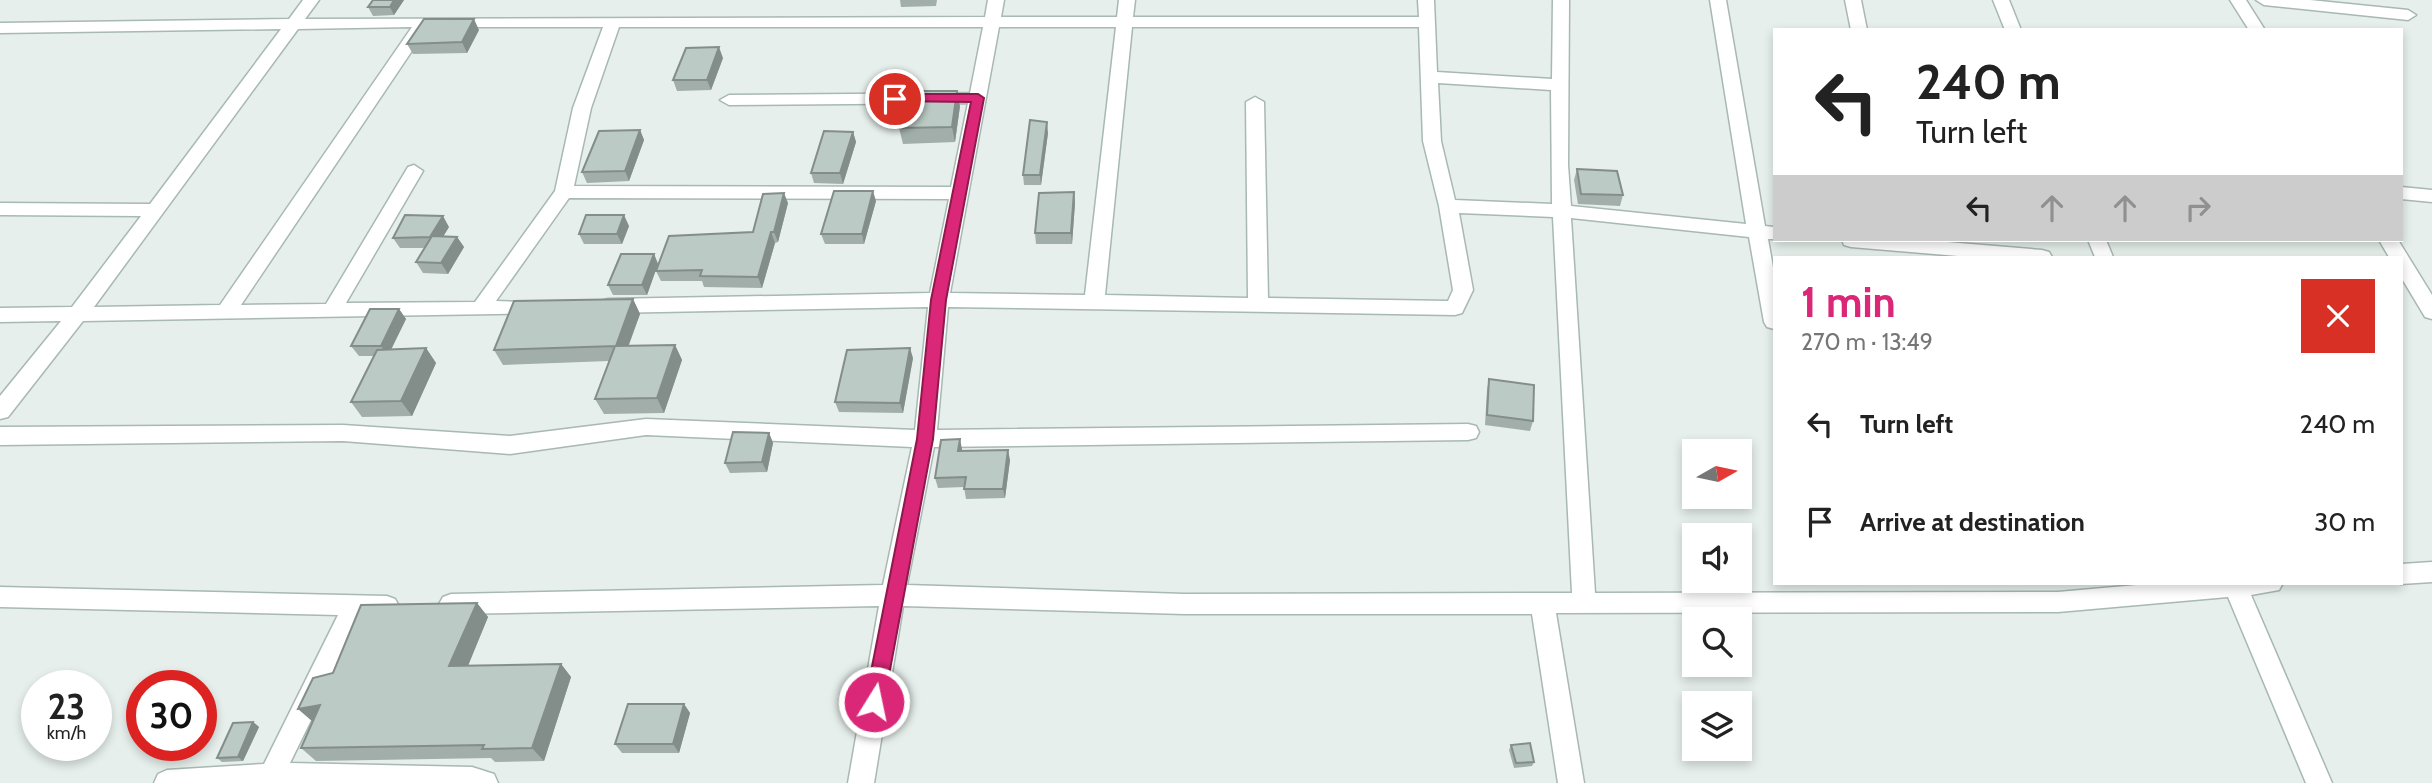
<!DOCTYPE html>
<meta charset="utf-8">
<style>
:root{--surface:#fff;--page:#f2f2f2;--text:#222;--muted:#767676;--accent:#db2777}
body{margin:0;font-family:Cabin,sans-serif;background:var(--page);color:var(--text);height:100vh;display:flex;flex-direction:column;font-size:26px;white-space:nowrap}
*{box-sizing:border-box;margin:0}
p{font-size:23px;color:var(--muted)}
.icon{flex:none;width:38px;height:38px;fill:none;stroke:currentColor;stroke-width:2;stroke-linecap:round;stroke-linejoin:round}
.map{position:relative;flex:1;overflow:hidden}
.side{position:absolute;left:1773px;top:256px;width:630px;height:329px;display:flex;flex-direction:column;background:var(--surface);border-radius:0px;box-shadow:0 4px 10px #0003}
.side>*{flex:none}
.hud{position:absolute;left:1773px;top:28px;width:630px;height:214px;border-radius:0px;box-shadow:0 4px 10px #0003;background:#fff;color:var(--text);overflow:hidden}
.needle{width:46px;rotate:81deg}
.buttons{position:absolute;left:1682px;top:439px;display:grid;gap:14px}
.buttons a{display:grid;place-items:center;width:70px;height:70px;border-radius:0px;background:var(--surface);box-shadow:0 4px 10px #0003;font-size:35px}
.speed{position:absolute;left:21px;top:670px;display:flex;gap:14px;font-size:35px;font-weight:700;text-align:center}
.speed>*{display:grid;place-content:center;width:91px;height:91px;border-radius:50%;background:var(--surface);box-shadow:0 4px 10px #0003;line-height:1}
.speed small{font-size:18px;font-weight:400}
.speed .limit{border:10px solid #d22;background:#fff;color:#111}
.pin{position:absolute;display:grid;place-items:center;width:60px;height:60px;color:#fff;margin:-30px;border:4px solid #fff;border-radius:50%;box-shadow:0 2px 7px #0007}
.me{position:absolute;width:77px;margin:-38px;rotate:10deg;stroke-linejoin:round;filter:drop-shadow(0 0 5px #0008)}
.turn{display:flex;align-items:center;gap:24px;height:147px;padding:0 28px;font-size:32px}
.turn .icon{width:91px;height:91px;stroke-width:2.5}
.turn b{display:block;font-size:49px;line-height:60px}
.lanes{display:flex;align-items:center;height:66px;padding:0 28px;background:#0003;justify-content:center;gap:35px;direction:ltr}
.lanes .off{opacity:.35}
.round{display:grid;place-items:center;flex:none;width:74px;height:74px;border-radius:0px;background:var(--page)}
.head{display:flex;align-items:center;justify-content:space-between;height:119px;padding:0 28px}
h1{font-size:42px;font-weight:700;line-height:52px;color:var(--accent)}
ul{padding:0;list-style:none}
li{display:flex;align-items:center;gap:21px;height:98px;padding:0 28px}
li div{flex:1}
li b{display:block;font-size:26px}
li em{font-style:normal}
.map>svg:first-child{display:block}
</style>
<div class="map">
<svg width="2432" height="783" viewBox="0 0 2432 783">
<rect width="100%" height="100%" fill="#e6efeb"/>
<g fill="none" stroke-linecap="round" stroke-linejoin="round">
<g stroke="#a8b8b2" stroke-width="3">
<path id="minor" d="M303,0H319L305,19L985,17L988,0H1004L1001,17H1117L1119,0H1135L1133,17H1419L1418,0H1434L1437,72L1552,79L1553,0H1569L1568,165L1571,206L1746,224L1710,0H1726L1765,226L1774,227V239H1768L1774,273V329L1767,327L1764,322L1749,237L1571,218L1595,593L2058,592L2159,583H2283L2279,590L2251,595L2332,783H2306L2228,597L2058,612L1556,613L1584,783H1558L1532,614H1184L903,606L874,783H848L879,606L451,614L443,611L439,604L443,597L451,594L883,585L912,447L646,435L510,454L343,441L0,445V427L343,425L510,436L646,419L915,430L928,307L608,313L601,311L598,306L601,301L608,299L930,293L949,199L569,198L496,301L547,303L550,308L547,313L83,321L8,417L0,419V396L61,321L0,322V308L72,307L141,216L0,215V203L150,204L281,29L0,33V23L289,19ZM412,27L220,305L94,307L298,29ZM428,27H603L573,108L555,191L475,302L346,303L423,171L414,165L408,167L326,304L241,305ZM619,27H983L970,93L729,95L720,100L729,105L968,103L951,187L574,186L591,108ZM999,27H1116L1085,295L950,293ZM1132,27H1419L1423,141L1439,206L1453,290L1448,301L1268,298L1264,102L1255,97L1246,102L1248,298L1105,295ZM1438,83L1551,90L1552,204L1455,200L1441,141ZM1459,213L1553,217L1572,593L1184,594L907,585L934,447L1468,440L1476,438L1479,432L1476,426L1468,424L937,430L948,307L1455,315L1462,313L1473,290Z
M1845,0H1861L1867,30H1851Z
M1993,0H2009L2021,30H2005Z
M2230,0H2246L2265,30H2249Z
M2256,0H2310L2408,10L2416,15L2408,20L2264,5Z
M2401,187L2432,190V202L2401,199Z
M1842,240H1923L2042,250L2049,252L2052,257H1970L1851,247L1844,245Z
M2088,240H2106L2113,257H2095Z
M2379,240H2398L2432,295V319L2425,317L2401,277V257H2389Z
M2432,562V582L2401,584L2397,583H2401V564Z
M0,587L387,596L395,599L399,606L395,613L387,616H362L290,763L472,767L494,774L498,783H154L158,774L167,770L264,764L338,615L0,607Z"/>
</g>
<use href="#minor" fill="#fff" fill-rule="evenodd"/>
</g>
<path fill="#a1aea9" d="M404,0L394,15L373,16L368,7Z
M900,0H937L936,6L901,7Z
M479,30L467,53L413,54L407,44Z
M723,58L711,90L677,91L673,80Z
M960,106L955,142L903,144L899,128Z
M640,130L644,140L629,181L587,183L582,172Z
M853,132L856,142L843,184L814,183L811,173Z
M1048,133L1041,185H1024L1023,175Z
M1577,169L1623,195L1620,206L1578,204L1574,180Z
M1074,192L1075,203L1072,244H1036L1035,233Z
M876,201L864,244H825L821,234Z
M788,203L778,242L775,243L762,288L704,287L702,281H661L656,271L753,232Z
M629,226L622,244H584L579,234Z
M449,227L443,236L457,237L464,247L448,274L423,273L416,262L425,248H400L393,238Z
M654,254L658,264L647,295H613L608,285Z
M633,299L640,314L629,345H675L682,360L664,413L604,414L595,399L609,361L503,365L494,350Z
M399,309L406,319L391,349L426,348L436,363L412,416L362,417L351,402L374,356H359L351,346Z
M913,358L903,413L839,412L835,402Z
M1489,379L1533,421L1530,431L1485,425L1487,390Z
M769,433L773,443L767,472L730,473L725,463Z
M962,449V451L1010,460L1005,498L966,499L964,487L938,488L935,478Z
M477,603L488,617L468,666L561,664L571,677L544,761L495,762L491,758L316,761L301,748Z
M684,704L690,713L679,753H622L615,744Z
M253,722L259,727L243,761L222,762L217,758Z
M1511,745L1534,762L1532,766L1514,768L1509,750Z"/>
<path fill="#838d89" d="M394,0H404L394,15L390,7Z
M474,19L479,30L467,53L462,42Z
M719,47L723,58L711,90L707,80Z
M957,91L960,106L955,142L952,127Z
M1047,122L1048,133L1041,185L1040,175Z
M640,130L644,140L629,181L625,171Z
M853,132L856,142L843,184L840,173Z
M873,191L876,201L864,244L862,234Z
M1074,192L1075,203L1072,244L1071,233Z
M784,193L788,203L778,242L774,232Z
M624,215L629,226L622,244L617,234Z
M443,216L449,227L437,247L430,237Z
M771,232L775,243L762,288L758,277Z
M457,237L464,247L448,274L441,263Z
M654,254L658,264L647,295L642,285Z
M633,299L640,314L623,360L616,346Z
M399,309L406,319L388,356L381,346Z
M675,345L682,360L664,413L657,398Z
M426,348L436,363L412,416L401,401Z
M910,348L913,358L903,413L900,403Z
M769,433L773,443L767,472L762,462Z
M960,439L962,449L961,461L958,451Z
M1008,450L1010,460L1005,498L1003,489Z
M477,603L488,617L462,680L449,666Z
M561,664L571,677L544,761L532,748Z
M684,704L690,713L679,753L673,744Z
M320,705L313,722L298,709Z
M253,722L259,727L243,761L238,757Z"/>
<path fill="#bbcac4" stroke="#838d89" stroke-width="2" d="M373,0H394L390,7H368Z
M424,19H474L462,42L407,44Z
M719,47L707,80H673L686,48Z
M905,91H957L952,127L899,128Z
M1030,120L1047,122L1040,175H1023Z
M640,130L625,171L582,172L599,131Z
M824,131L853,132L840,173H811Z
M1577,169L1617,171L1623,195L1581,194Z
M834,191H873L862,234H821Z
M1074,192L1071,233H1035L1039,193Z
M784,193L774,232H771L758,277L700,276L702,270L656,271L669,236L753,232L763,194Z
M405,215L443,216L430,237L393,238Z
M586,215H624L617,234H579Z
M432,236L457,237L441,263L416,262Z
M621,254H654L642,285H608Z
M633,299L616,346L675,345L657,398L595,399L615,346L494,350L514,301Z
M370,309H399L381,346H351Z
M426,348L401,401L351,402L377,350Z
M910,348L900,403L835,402L847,350Z
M1489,379L1534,385L1533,421L1487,415Z
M733,432L769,433L762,462L725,463Z
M960,439L958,451L1008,450L1003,489H964L966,477L935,478L941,440Z
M477,603L449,666L561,664L532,748L482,749L484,745L301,748L320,705L298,709L313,678L333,673L361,605Z
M628,704H684L673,744H615Z
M253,722L238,757L217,758L233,723Z
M1530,743L1534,762L1516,763L1511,745Z"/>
<path fill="#db2777" stroke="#8e194d" stroke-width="2" d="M895,94H978L984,98L946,300L933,439L884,702L881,709L874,711L868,709L865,702L917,439L931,300L971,102L890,101V96Z"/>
</svg>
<div class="buttons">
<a><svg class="needle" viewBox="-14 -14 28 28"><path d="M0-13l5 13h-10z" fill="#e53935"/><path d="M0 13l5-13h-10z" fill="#767676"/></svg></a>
<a><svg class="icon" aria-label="sound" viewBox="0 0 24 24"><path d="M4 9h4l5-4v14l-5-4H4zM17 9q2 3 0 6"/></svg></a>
<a><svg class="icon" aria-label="search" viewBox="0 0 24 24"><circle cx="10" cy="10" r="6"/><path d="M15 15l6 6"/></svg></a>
<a><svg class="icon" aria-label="layers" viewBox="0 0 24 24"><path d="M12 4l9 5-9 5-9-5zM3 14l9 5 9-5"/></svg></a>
</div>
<div class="speed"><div>23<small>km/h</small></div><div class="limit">30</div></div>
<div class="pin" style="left:895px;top:99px;background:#d93025"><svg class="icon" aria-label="arrive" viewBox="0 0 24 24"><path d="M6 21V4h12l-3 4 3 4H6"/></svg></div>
<svg class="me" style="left:874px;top:702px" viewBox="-20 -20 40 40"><circle r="17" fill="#db2777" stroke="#fff" stroke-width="3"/><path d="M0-11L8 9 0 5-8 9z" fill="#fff"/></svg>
<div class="hud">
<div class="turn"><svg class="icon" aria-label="left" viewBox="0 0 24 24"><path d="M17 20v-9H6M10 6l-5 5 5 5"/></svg><div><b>240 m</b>Turn left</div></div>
<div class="lanes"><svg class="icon" aria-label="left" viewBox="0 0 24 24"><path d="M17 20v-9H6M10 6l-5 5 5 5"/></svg><svg class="icon off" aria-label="ahead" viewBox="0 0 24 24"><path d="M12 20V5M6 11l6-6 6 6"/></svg><svg class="icon off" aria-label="ahead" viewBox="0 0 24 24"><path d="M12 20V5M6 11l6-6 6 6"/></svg><svg class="icon off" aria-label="right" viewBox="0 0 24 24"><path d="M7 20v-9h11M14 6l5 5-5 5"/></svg></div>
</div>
<section class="side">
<div class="head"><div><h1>1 min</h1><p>270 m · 13:49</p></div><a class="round" style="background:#d93025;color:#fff"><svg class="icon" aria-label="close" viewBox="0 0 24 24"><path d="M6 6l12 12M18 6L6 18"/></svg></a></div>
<ul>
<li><svg class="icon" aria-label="left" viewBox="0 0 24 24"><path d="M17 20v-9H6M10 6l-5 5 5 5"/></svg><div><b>Turn left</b></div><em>240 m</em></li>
<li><svg class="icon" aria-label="arrive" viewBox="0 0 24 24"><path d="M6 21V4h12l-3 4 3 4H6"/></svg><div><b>Arrive at destination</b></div><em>30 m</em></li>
</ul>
</section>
</div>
